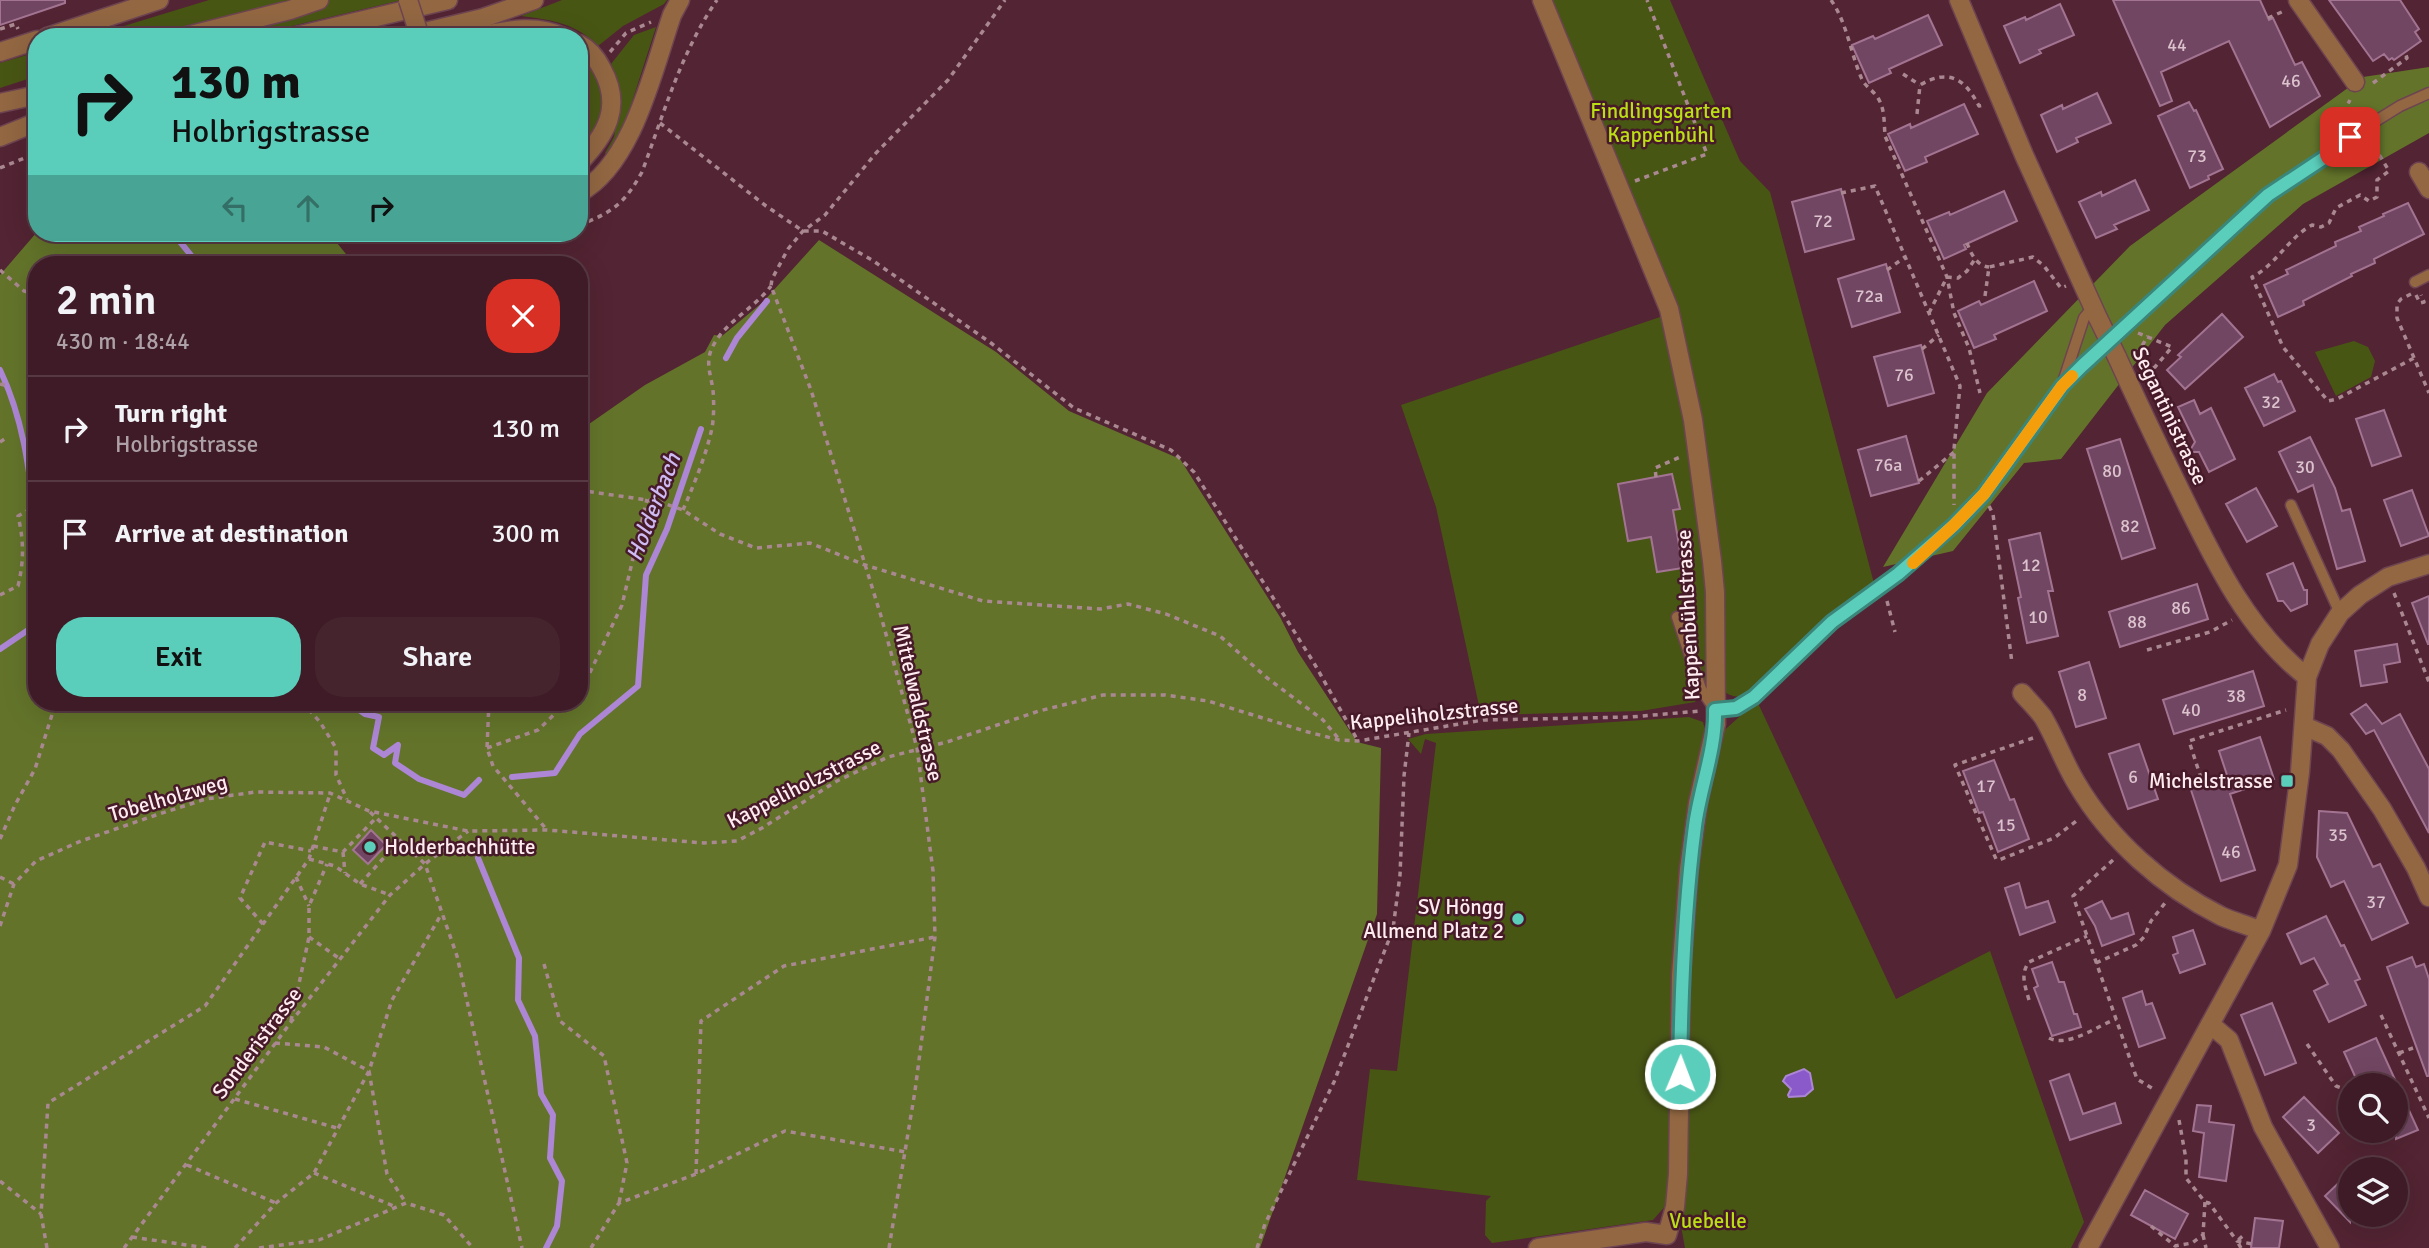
<!DOCTYPE html>
<meta charset="utf-8">
<style>
:root{--surface:#3e1b26;--page:#45242e;--text:#f1f3f6;--muted:#ada1a7;--line:#573943;--accent:#5bcebb}
body{margin:0;font-family:Signika,sans-serif;background:var(--page);color:var(--text);height:100vh;display:flex;flex-direction:column;font-size:26px;white-space:nowrap}
*{box-sizing:border-box;margin:0}
p{font-size:23px;color:var(--muted)}
.icon{flex:none;width:38px;height:38px;fill:none;stroke:currentColor;stroke-width:2;stroke-linecap:round;stroke-linejoin:round}
.map{position:relative;flex:1;overflow:hidden}
.drawer{position:absolute;left:28px;top:256px;width:560px;height:455px;display:flex;flex-direction:column;background:var(--surface);border-radius:28px;box-shadow:0 7px 28px #0002,0 0 0 2px var(--line)}
.drawer>*{flex:none}
.guide{position:absolute;left:28px;top:28px;width:560px;height:214px;border-radius:28px;box-shadow:0 7px 28px #0002,0 0 0 2px var(--line);background:#5bcebb;color:#111;overflow:hidden}
.fabs{position:absolute;left:2338px;top:1073px;display:grid;gap:14px}
.fabs a{display:grid;place-items:center;width:70px;height:70px;border-radius:50%;background:var(--surface);box-shadow:0 7px 28px #0002,0 0 0 2px var(--line);font-size:35px}
.pin{position:absolute;display:grid;place-items:center;width:60px;height:60px;color:#fff;margin:-30px;border-radius:14px;box-shadow:0 4px 10px #0006}
.me{position:absolute;width:77px;margin:-38px;rotate:1deg;stroke-linejoin:round;filter:drop-shadow(0 0 5px #0008)}
.turn{display:flex;align-items:center;gap:24px;height:147px;padding:0 28px;font-size:32px}
.turn .icon{width:91px;height:91px;stroke-width:2.5}
.turn b{display:block;font-size:49px;line-height:60px}
.lanes{display:flex;align-items:center;height:66px;padding:0 28px;background:#0003;justify-content:center;gap:35px;direction:ltr}
.lanes .off{opacity:.35}
.round{display:grid;place-items:center;flex:none;width:74px;height:74px;border-radius:28px;background:var(--page)}
.head{display:flex;align-items:center;justify-content:space-between;height:119px;padding:0 28px}
h1{font-size:42px;font-weight:600;line-height:52px}
.action{display:flex;gap:14px;margin-top:auto;padding:14px 28px}
.action a{flex:1;height:80px;border-radius:28px;background:var(--accent);color:#111;font-size:28px;font-weight:600;line-height:80px;text-align:center}
.action a+a{background:var(--page);color:var(--text)}
ul{padding:0;list-style:none}
li{display:flex;align-items:center;gap:21px;height:105px;padding:0 28px;border-top:2px solid var(--line)}
li div{flex:1}
li b{display:block;font-size:26px}
li em{font-style:normal}
.map>svg:first-child{display:block}
</style>
<div class="map">
<svg width="2429" height="1248" viewBox="0 0 2429 1248">
<rect width="100%" height="100%" fill="#532433"/>
<path fill="#485614" d="M209,0H402L245,37H171L169,32L156,37H88Z
M562,0H667L664,4L623,26L598,46C576,23 552,20 521,16Z
M1548,0H1670L1740,161L1770,192L1875,587L1811,632L1747,696C1735,698 1729,696 1720,688L1689,361Z
M656,27L623,130L607,155L605,153L614,137L621,98L611,64L634,35Z
M37,52V76L0,88V63Z
M579,57C603,73 610,113 594,137C590,142 584,148 579,153Z
M1666,315L1691,444L1708,579L1710,671L1695,702L1641,711L1481,715L1436,507L1401,405Z
M2354,341L2368,347L2375,361L2371,377L2336,396L2315,352Z
M1757,701L1896,999L1990,951L2084,1222L2071,1248H1685L1681,1226L1680,1191L1693,868L1719,735Z
M1689,717L1703,722L1706,734L1672,1178L1667,1204L1653,1220L1492,1243L1485,1235L1486,1201L1491,1196L1357,1180L1370,1069L1397,1071L1436,743L1425,739L1421,754L1408,739L1426,734Z"/>
<path fill="#63742a" d="M2429,67V133L2303,204L2165,325L2061,459L2024,463L1953,551L1883,567L1987,393L2130,246L2363,77Z
M37,232L329,233L354,264H37V702H579V431L645,385L705,352L714,335L722,336L763,302L819,240L996,352L1069,411L1180,459L1280,617L1298,652L1357,742L1381,748L1377,914L1260,1248H0V275Z"/>
<path fill="#8a5aca" stroke="#ad86d5" stroke-width="2" d="M1804,1069L1810,1073L1813,1089L1805,1096L1789,1097L1788,1095L1791,1089L1783,1081L1786,1076Z"/>
<g fill="none" stroke-linecap="round" stroke-linejoin="round">
<path stroke="#ad86d5" stroke-width="6" d="M177,238L198,264
M726,358L737,338L767,301
M0,370C25,422 30,477 37,533
M27,452L37,444
M37,571L33,576L37,582
M0,649L37,624
M348,702L365,714L379,717L373,748L384,755L398,745L395,763L419,779L464,795L479,780
M512,777L555,773L580,734L638,686L646,575L667,529L701,429
M478,858L519,958L518,1000L535,1036L541,1094L553,1115L550,1158L562,1181L557,1226L546,1248"/>
</g>
<path fill="#714662" stroke="#a37492" stroke-width="2" d="M0,0H65V3L0,25Z
M2113,0H2260L2269,20L2273,18L2295,65L2302,62L2320,96L2270,127L2229,41L2161,72L2172,101L2160,106Z
M2329,0H2400L2419,29L2415,32L2421,41L2394,60L2392,58L2389,60L2384,54L2373,61Z
M2060,4L2074,35L2039,50L2041,53L2020,63L2004,26L2025,17L2026,20Z
M1928,15L1942,45L1889,69L1891,73L1869,83L1852,45L1873,36L1875,39Z
M2097,93L2111,123L2076,138L2078,142L2057,152L2041,115L2062,105L2063,109Z
M2189,102L2194,111L2196,110L2223,169L2208,176L2209,179L2190,188L2158,116Z
M1964,104L1978,134L1925,157L1927,162L1905,171L1888,134L1910,124L1911,128Z
M2135,180L2149,210L2114,225L2117,229L2096,238L2079,202L2101,192L2102,196Z
M1841,189L1854,239L1805,252L1792,202Z
M2004,191L2017,221L1964,245L1966,249L1944,259L1927,221L1949,212L1950,215Z
M2408,203L2424,234L2374,259L2375,263L2351,274L2352,276L2303,301L2304,305L2278,317L2264,285L2288,274L2286,270L2336,246L2335,242L2361,231L2359,227L2384,216L2383,214Z
M1886,264L1900,312L1852,327L1838,279Z
M2034,281L2047,311L1994,335L1996,339L1974,348L1958,311L1979,301L1981,305Z
M2222,314L2243,337L2185,389L2167,370L2181,357L2178,355Z
M1921,345L1934,393L1888,406L1874,357Z
M2274,374L2278,382L2281,381L2295,411L2264,426L2245,388Z
M2194,400L2200,414L2211,408L2235,459L2209,472L2199,452H2189L2195,442L2178,407Z
M2384,410L2401,456L2372,466L2356,419Z
M1906,436L1919,483L1871,496L1858,450Z
M2310,437L2335,488L2342,511L2350,509L2365,561L2337,569L2313,485L2298,492L2279,452Z
M2120,439L2155,548L2122,559L2087,449Z
M1672,474L1680,509L1673,510L1683,568L1657,572L1651,537L1628,541L1618,484Z
M2256,488L2277,526L2247,542L2226,504Z
M2412,490L2429,536L2401,546L2384,500Z
M2040,533L2053,591H2048L2058,636L2027,643L2018,598L2021,597L2009,540Z
M2293,563L2304,590H2307V604L2291,611L2283,601H2278L2267,574Z
M2197,584L2208,619L2120,647L2109,612Z
M2429,596V644H2428L2412,603Z
M2397,644L2400,662L2384,665L2387,682L2361,686L2355,651Z
M2089,662L2106,718L2076,727L2059,672Z
M2253,671L2264,706L2174,734L2163,700Z
M2366,704L2382,724L2400,714L2429,769V833L2374,730L2366,734L2351,714Z
M2260,737L2274,779L2230,794L2255,870L2221,881L2190,787L2227,775L2219,751Z
M2139,744L2158,799L2128,809L2109,754Z
M1994,760L2010,800L2014,799L2029,839L1998,852L1983,812L1979,813L1963,771Z
M2319,811L2347,813L2373,867L2380,864L2408,923L2372,940L2344,881L2331,887L2317,857Z
M371,830L386,845L368,864L353,850Z
M2019,883L2026,908L2048,901L2055,922L2020,935L2005,888Z
M2102,901L2111,919L2128,913L2134,934L2102,946L2095,926L2085,909Z
M2326,916L2341,946L2344,945L2360,979L2355,981L2366,1005L2329,1022L2314,991L2328,984L2314,958L2301,964L2287,934Z
M2193,930L2205,964L2180,973L2173,955L2178,953L2173,937Z
M2412,957L2416,967L2424,964L2429,979V1076H2427L2387,967Z
M2052,962L2059,982H2064L2074,1014H2077L2081,1027L2052,1036L2034,988L2038,986L2032,969Z
M2142,991L2146,1005L2152,1003L2165,1038L2139,1047L2123,998Z
M2272,1003L2296,1063L2265,1075L2241,1015Z
M2376,1038L2418,1130L2396,1139V1085H2373L2370,1078L2358,1083L2344,1052Z
M2069,1074L2083,1114L2115,1103L2121,1123L2070,1140L2050,1081Z
M2304,1097L2339,1133L2318,1153L2283,1117Z
M2197,1105L2211,1106L2209,1122L2234,1125L2226,1181L2199,1177L2204,1133L2193,1131Z
M2350,1172V1222L2325,1196Z
M2145,1190L2188,1214L2175,1239L2131,1215Z
M2255,1218L2283,1221L2279,1248H2251Z"/>
<g fill="none" stroke-linecap="round" stroke-linejoin="round">
<g stroke="#6e4451" stroke-width="13">
<path id="service" d="M2415,282L2429,275
M2062,385L2084,318L2093,307
M2291,505L2340,613
M1677,617L1701,689L1715,710L1736,708L1754,697L1832,622L1884,586L1954,525L1984,494L2062,386L2125,325L2268,195L2330,154L2350,137L2400,106L2429,93"/>
</g>
<g stroke="#6e4451" stroke-width="21">
<path id="minor" d="M1542,0L1669,309L1693,420L1712,561L1715,592L1716,724L1698,803L1689,869L1681,975L1678,1174L1675,1207L1667,1235
M1959,0L2024,155L2098,318
M2298,0L2355,82
M47,37L159,0
M183,37L290,10L319,0
M474,37C504,31 535,23 563,37
M579,44C589,49 597,59 602,69C623,107 606,135 579,163
M0,52L37,40
M2419,172L2429,189
M579,193C633,164 653,70 672,15L680,0
M2117,357C2137,401 2158,445 2179,488C2212,556 2246,630 2307,677
M2022,693C2029,701 2037,709 2043,717C2056,739 2064,763 2077,784C2110,840 2163,887 2221,916C2234,922 2248,925 2261,931
M2304,726L2327,736L2341,750L2382,809L2416,868L2429,897
M2210,1024L2229,1040L2263,1127L2330,1248
M1538,1248L1646,1232L1667,1235
M2088,1248L2261,931L2288,865L2300,772L2307,677L2320,644L2340,613L2360,595L2388,577L2429,564"/>
</g>
<g stroke="#6e4451" stroke-width="21">
<path id="tertiary" d="M292,37L448,0
M404,37L483,18L534,0
M0,103L37,95
M0,137L37,122"/>
</g>
<path stroke="#a98891" stroke-width="3.5" stroke-dasharray="5 5" stroke-linecap="butt" d="M1831,0C1847,23 1850,51 1861,77C1864,86 1873,90 1878,98C1885,109 1884,123 1885,136L1947,277L1954,313L1969,348L1980,393
M2268,18L2284,11
M0,29L16,24L18,29
M610,52L626,33L651,22
M1903,74L1920,85
M2373,83L2407,58L2405,52
M1917,114L1920,85C1949,68 1965,79 1979,106L1985,105
M660,123L766,206L803,231H822L872,260L991,343L1074,408L1171,450L1194,472L1314,663L1358,741
M2334,130L2350,100
M2349,158L2380,156L2389,171L2377,180V197L2369,201L2360,195L2336,208L2329,223L2321,227L2312,225C2288,238 2276,265 2252,277L2283,347L2328,401L2337,399L2414,358
M0,168L37,153
M1635,181L1707,154L1647,0
M1841,193L1875,186L1960,386L1954,449V505
M579,225C612,213 625,203 642,172C664,113 681,52 717,0
M490,233C513,245 533,241 556,233
M1967,243C1971,254 1977,266 1989,267
M0,270L24,291L37,294
M1887,270L1905,257
M2411,294L2401,299L2397,304V318L2429,393
M2416,295L2420,303L2424,302L2421,295
M1985,296L1989,267L2033,257L2044,266L2061,288L2066,286
M1929,313L1947,277L1958,278L1967,271L1975,259
M2138,333L2172,347L2155,367L2144,374
M1922,349L1939,335
M2137,354L2148,336
M0,384L8,386
M0,442L6,438
M1656,477L1655,468L1680,457
M1919,481L1954,452
M579,490L660,502L683,510L720,534L756,548L810,543L865,565L983,601L1100,609L1128,604L1166,614L1220,636L1266,677L1323,720L1338,738
M1989,506L1993,514L2012,663
M683,510C694,484 706,456 712,428C714,417 714,402 713,390C711,375 705,363 712,348C724,322 754,309 771,286
M2394,593L2429,682
M0,595L18,586C24,561 24,541 18,516L34,507
M1887,601L1895,632
M2147,650L2210,632L2232,620
M579,689L584,685L622,605L647,499
M302,702L320,722L336,748V775L347,799
M489,702L487,748L493,766L547,830
M2033,738L1955,765L1996,859L1999,860L2054,838L2079,819
M487,748L538,730L567,702
M2201,778L2189,741L2286,710
M370,812L425,864L457,956L522,1248
M0,839L15,805L35,769L56,702
M313,846L343,852L376,818
M343,852L345,873
M309,859L335,866L360,884L390,895
M2113,860L2073,896L2137,1079L2155,1090
M0,877L14,884
M296,877L309,906
M360,884L400,840
M263,924L240,898L265,842L311,851
M0,926L14,884L36,861L81,841L156,815L206,799L255,792L330,793L369,811L468,831L547,830L704,843L737,841L762,828L837,781L888,757L947,742L1039,711L1103,695H1165L1208,701L1308,732L1339,740L1358,741L1483,720L1631,717L1700,711
M309,937L340,959
M2096,963L2136,945L2144,937L2151,921L2165,903
M544,964L560,1021L604,1056L627,1163L619,1203
M2029,1000C2025,986 2020,974 2029,962L2087,936
M2381,1015L2429,1118
M291,1021L309,937V906L327,864
M2049,1038C2068,1048 2097,1026 2116,1019
M275,1043L324,1047L369,1071L387,1174L406,1203
M2307,1044L2336,1086L2350,1091
M2399,1053L2413,1048
M235,1099L337,1128
M2179,1120L2186,1159V1178L2205,1202L2209,1203L2237,1241L2252,1244
M187,1165L276,1203
M314,1173L396,1207
M696,1174L701,1021L784,966L935,937
M0,1181L41,1214
M2151,1226L2175,1246L2192,1243L2203,1235L2205,1202
M2203,1235L2206,1248
M132,1237L207,1248
M47,1248L41,1214L48,1103L205,1006L309,859L330,794
M124,1248L291,1022L390,895L425,864L468,831
M235,1248L276,1203L314,1173L369,1071L392,1000L442,913
M259,1248L319,1240L406,1203L444,1215L473,1248
M591,1248L619,1203L696,1174L785,1131L906,1152
M889,1248L915,1091L935,937L933,871L917,748L881,616L811,390L771,286L772,279L788,249L803,231L825,215L876,153L948,80L1005,0
M1257,1248L1265,1224L1334,1082L1393,929L1400,875L1404,776L1409,733
M2241,1248L2237,1241L2245,1234"/>
<use href="#service" stroke="#926742" stroke-width="10"/>
<use href="#minor" stroke="#926742" stroke-width="18"/>
<use href="#tertiary" stroke="#926742" stroke-width="18"/>
<g stroke="#6e4451" stroke-width="21" stroke-linecap="butt">
<path id="minor-bridge" d="M408,0L420,37
M2098,318L2117,357"/>
</g>
<use href="#minor-bridge" stroke="#926742" stroke-width="18"/>
</g>
<g fill="none" stroke-linecap="round" stroke-linejoin="round">
<g stroke="#3b867a" stroke-width="18">
<path id="route" d="M1680,1074C1681,991 1684,909 1695,826C1700,788 1716,749 1715,710L1736,708L1754,697L1832,622L1898,574L1954,525L1984,494L2062,386L2082,366L2268,195L2330,154L2350,137"/>
</g>
<use href="#route" stroke="#5bcebb" stroke-width="12"/>
<path stroke="#f59e0b" stroke-width="12" d="M1913,563L1954,525L1984,494L2062,386L2072,376"/>
</g>
<g fill="#5bcebb" stroke="#471a29" stroke-width="2.5">
<rect x="2280" y="774" width="14" height="14" rx="3.5"/>
<circle cx="370" cy="847" r="7"/>
<circle cx="1518" cy="919" r="7"/>
</g>
<g text-anchor="middle" stroke-width="5" stroke-linejoin="round" paint-order="stroke">
<g font-size="18" fill="#dbc2cc">
<text x="2177" y="51">44</text>
<text x="2291" y="87">46</text>
<text x="2197" y="162">73</text>
<text x="1823" y="227">72</text>
<text x="1869" y="302">72a</text>
<text x="1904" y="381">76</text>
<text x="2271" y="408">32</text>
<text x="1888" y="471">76a</text>
<text x="2305" y="473">30</text>
<text x="2112" y="477">80</text>
<text x="2130" y="532">82</text>
<text x="2031" y="571">12</text>
<text x="2181" y="614">86</text>
<text x="2038" y="623">10</text>
<text x="2137" y="628">88</text>
<text x="2082" y="701">8</text>
<text x="2236" y="702">38</text>
<text x="2191" y="716">40</text>
<text x="2133" y="783">6</text>
<text x="1986" y="792">17</text>
<text x="2006" y="831">15</text>
<text x="2338" y="841">35</text>
<text x="2231" y="858">46</text>
<text x="2376" y="908">37</text>
<text x="2311" y="1131">3</text>
</g>
<g font-size="21" fill="#bbdf15" stroke="#471a29">
<text x="1661" y="118">Findlingsgarten<tspan x="1661" dy="24">Kappenbühl</tspan></text>
<text x="1708" y="1228">Vuebelle</text>
</g>
<g font-size="21" fill="#feebef" stroke="#471a29">
<text transform="translate(2170 416) rotate(65)" y="7">Segantinistrasse</text>
<text transform="translate(1688 615) rotate(-93)" y="7">Kappenbühlstrasse</text>
<text transform="translate(918 703) rotate(77)" y="7">Mittelwaldstrasse</text>
<text transform="translate(1434 714) rotate(-6)" y="7">Kappeliholzstrasse</text>
<text transform="translate(804 784) rotate(-27)" y="7">Kappeliholzstrasse</text>
<text transform="translate(168 798) rotate(-16)" y="7">Tobelholzweg</text>
<text transform="translate(257 1043) rotate(-53)" y="7">Sonderistrasse</text>
</g>
<g font-size="21" fill="#feebef" stroke="#471a29" text-anchor="end">
<text x="2273" y="788">Michelstrasse</text>
<text x="384" y="854" text-anchor="start">Holderbachhütte</text>
<text x="1504" y="914">SV Höngg<tspan x="1504" dy="24">Allmend Platz 2</tspan></text>
</g>
<g font-size="23" font-style="italic" fill="#cfbbf3" stroke="#471a29">
<text transform="translate(653 507) rotate(-69)" y="8">Holderbach</text>
</g>
</g>
</svg>
<div class="fabs">
<a><svg class="icon" aria-label="search" viewBox="0 0 24 24"><circle cx="10" cy="10" r="6"/><path d="M15 15l6 6"/></svg></a>
<a><svg class="icon" aria-label="layers" viewBox="0 0 24 24"><path d="M12 4l9 5-9 5-9-5zM3 14l9 5 9-5"/></svg></a>
</div>
<div class="pin" style="left:2350px;top:137px;background:#d93025"><svg class="icon" aria-label="arrive" viewBox="0 0 24 24"><path d="M6 21V4h12l-3 4 3 4H6"/></svg></div>
<svg class="me" style="left:1680px;top:1074px" viewBox="-20 -20 40 40"><circle r="17" fill="#5bcebb" stroke="#fff" stroke-width="3"/><path d="M0-11L8 9 0 5-8 9z" fill="#fff"/></svg>
<div class="guide">
<div class="turn"><svg class="icon" aria-label="right" viewBox="0 0 24 24"><path d="M7 20v-9h11M14 6l5 5-5 5"/></svg><div><b>130 m</b>Holbrigstrasse</div></div>
<div class="lanes"><svg class="icon off" aria-label="left" viewBox="0 0 24 24"><path d="M17 20v-9H6M10 6l-5 5 5 5"/></svg><svg class="icon off" aria-label="ahead" viewBox="0 0 24 24"><path d="M12 20V5M6 11l6-6 6 6"/></svg><svg class="icon" aria-label="right" viewBox="0 0 24 24"><path d="M7 20v-9h11M14 6l5 5-5 5"/></svg></div>
</div>
<section class="drawer">
<div class="head"><div><h1>2 min</h1><p>430 m · 18:44</p></div><a class="round" style="background:#d93025;color:#fff"><svg class="icon" aria-label="close" viewBox="0 0 24 24"><path d="M6 6l12 12M18 6L6 18"/></svg></a></div>
<ul>
<li><svg class="icon" aria-label="right" viewBox="0 0 24 24"><path d="M7 20v-9h11M14 6l5 5-5 5"/></svg><div><b>Turn right</b><p>Holbrigstrasse</p></div><em>130 m</em></li>
<li><svg class="icon" aria-label="arrive" viewBox="0 0 24 24"><path d="M6 21V4h12l-3 4 3 4H6"/></svg><div><b>Arrive at destination</b></div><em>300 m</em></li>
</ul>
<div class="action"><a>Exit</a><a>Share</a></div>
</section>
</div>
